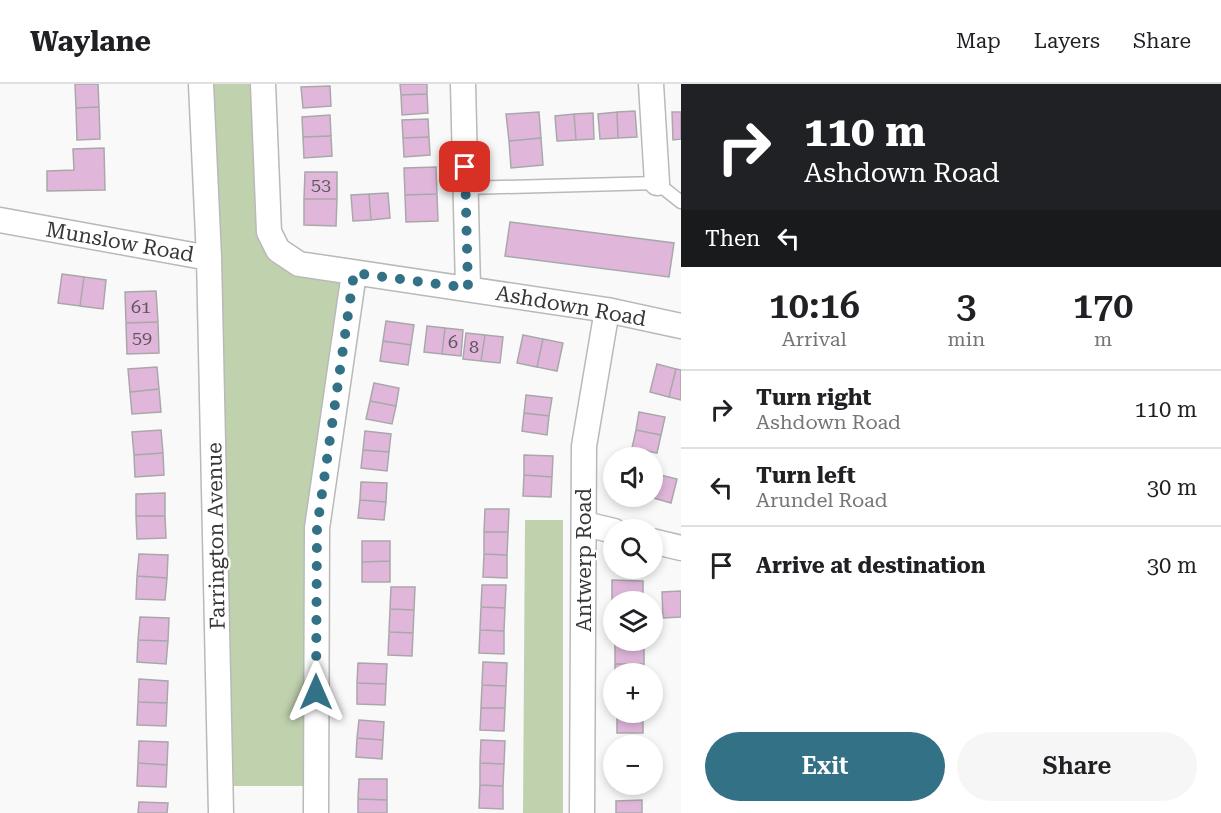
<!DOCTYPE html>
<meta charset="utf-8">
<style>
:root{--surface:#fff;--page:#f6f6f6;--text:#202124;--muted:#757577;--line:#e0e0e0;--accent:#337187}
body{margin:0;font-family:"Roboto Serif",serif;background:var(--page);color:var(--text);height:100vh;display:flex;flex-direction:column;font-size:22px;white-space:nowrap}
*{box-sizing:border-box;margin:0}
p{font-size:20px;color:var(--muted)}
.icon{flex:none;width:33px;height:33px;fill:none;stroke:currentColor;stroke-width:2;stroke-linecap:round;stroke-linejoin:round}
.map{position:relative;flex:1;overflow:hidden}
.drawer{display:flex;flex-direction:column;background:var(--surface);width:540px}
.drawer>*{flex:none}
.guide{background:#202124;color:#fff;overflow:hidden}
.tools{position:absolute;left:603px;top:363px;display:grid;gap:12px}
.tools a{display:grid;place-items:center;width:60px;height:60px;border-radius:50%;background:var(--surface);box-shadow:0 3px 9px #0003;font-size:30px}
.pin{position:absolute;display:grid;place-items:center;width:51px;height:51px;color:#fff;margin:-26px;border-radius:12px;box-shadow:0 3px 9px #0006}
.me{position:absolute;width:66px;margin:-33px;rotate:0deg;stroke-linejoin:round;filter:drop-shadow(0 0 4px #0008)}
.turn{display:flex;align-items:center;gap:21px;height:126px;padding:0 24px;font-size:27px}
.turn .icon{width:78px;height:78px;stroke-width:2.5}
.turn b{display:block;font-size:42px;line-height:51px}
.then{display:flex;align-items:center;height:57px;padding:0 24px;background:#0003;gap:12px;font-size:22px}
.eta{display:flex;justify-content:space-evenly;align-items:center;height:102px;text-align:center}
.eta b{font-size:36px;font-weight:600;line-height:42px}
.button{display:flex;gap:12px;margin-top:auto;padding:12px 24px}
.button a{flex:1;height:69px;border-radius:36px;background:var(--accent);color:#fff;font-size:24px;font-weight:600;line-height:69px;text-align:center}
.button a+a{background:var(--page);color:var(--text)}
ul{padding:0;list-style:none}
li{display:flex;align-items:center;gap:18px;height:78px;padding:0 24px;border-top:2px solid var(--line)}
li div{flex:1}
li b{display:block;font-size:22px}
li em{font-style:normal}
header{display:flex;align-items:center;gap:36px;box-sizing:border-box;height:84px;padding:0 30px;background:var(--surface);border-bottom:2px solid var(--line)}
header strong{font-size:28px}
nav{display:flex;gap:33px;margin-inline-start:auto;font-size:21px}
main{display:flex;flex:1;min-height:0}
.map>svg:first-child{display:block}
</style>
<header>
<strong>Waylane</strong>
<nav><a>Map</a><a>Layers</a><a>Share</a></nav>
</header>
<main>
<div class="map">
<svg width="681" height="729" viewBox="0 0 681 729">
<rect width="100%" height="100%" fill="#f9f9fa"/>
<path fill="#c0d1ae" d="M201,0H263L278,166L354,189L317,444L316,702H222Z
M525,436H563V729H523Z"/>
<path fill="#e0b7db" stroke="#a9a8a9" stroke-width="1.5" d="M75,0H98L99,23L76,24Z
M400,0H427V10L401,11Z
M330,2L331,22L303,24L301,3Z
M427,10L428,29L402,31L401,11Z
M99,23L100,55L77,56L76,24Z
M635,27L637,53L618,54L617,28Z
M539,28L541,54L509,57L506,30Z
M617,28L618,54L600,55L598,30Z
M672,28H681V55L673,56Z
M593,29L594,55L576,56L574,30Z
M574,30L576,56L557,57L555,32Z
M330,31L331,52L303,53L302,33Z
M428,35L429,53L403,54L402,36Z
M331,52L332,72L304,74L303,53Z
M429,53L430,71L404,73L403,54Z
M541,54L543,81L511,84L509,57Z
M104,64L105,106L47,107V87L74,86L73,65Z
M436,83L437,110L405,111L404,84Z
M305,88H337V115H304Z
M388,109L390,134L371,136L369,110Z
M369,110L371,136L353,137L351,111Z
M437,110L438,137L406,138L405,111Z
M304,115H337L336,142L304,141Z
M510,138L674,159L669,193L505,172Z
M62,190L84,193L80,222L58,219Z
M84,193L106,196L103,225L80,222Z
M156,207L158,238L126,239L125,208Z
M386,237L414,241L411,261L383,257Z
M158,238L159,269L127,270L126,239Z
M427,242L445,244L442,270L424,268Z
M445,244L463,246L461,272L442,270Z
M466,249L485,251L481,277L463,275Z
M485,251L503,253L500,279L481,277Z
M523,251L543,255L537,283L517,279Z
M543,255L563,259L557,287L537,283Z
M383,257L411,261L408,281L380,277Z
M657,280L676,285L669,313L650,308Z
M157,283L159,305L130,308L128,285Z
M676,285L681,286V316L669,313Z
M374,299L399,304L396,322L370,317Z
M159,305L161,328L132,330L130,308Z
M526,311L552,314L549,332L524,329Z
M370,317L396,322L392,340L366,335Z
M639,328L665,333L661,351L636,346Z
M524,329L549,332L547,351L522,347Z
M161,346L163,369L134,371L132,348Z
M636,346L661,351L657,369L632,364Z
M365,347L391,350L389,368L363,366Z
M363,366L389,368L387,387L361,384Z
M163,369L164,391L135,393L134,371Z
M524,371L553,372L552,393L524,391Z
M652,389L677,395L671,419L647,412H652Z
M524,391L552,393L551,413L523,412Z
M361,398L387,399L386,418L360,416Z
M165,409V432H136V410Z
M360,416L386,418L384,436L358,434Z
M485,425H509L508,448H484Z
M136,432H165L166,454L137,455Z
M484,448H508L507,471L484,470Z
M362,457H390V477L362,478Z
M139,470L168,471L167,494L137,492Z
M484,470L507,471V494L483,493Z
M390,477V498H362V478Z
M137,492L167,494L165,516L136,515Z
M612,496L643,497V518H614L612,520Z
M482,501H506L505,524L481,523Z
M391,503H415L414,526L390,525Z
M681,507V533L663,534L662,508Z
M481,523L505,524L504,547L480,546Z
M390,525L414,526L413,549L389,548Z
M140,533L169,534L168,557L138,556Z
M480,546L504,547V570L479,569Z
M389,548L413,549L412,572L388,571Z
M138,556L168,557L166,580L137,578Z
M615,559H644V580H615Z
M483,578L507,579L506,602L482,601Z
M358,579L387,580L386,600L357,599Z
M615,580H644V590H615Z
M139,595L168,597L167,619L138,618Z
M357,599L386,600L385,621L357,620Z
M482,601L506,602L505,624H481Z
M138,618L167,619L166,642L137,641Z
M481,624H505L504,647L480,646Z
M617,630H643V649H617Z
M359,636L384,638L383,656L357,654Z
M357,654L383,656L382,675L356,673Z
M481,656L505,657L504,680L480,679Z
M139,657L168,658L167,681L138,679Z
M138,679L167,681L166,703L137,702Z
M480,679L504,680L503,702L480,701Z
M359,695H387V716L358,715Z
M480,701L503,702V725L479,724Z
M358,715L387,716V729H358Z
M642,716V729H616V717Z
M139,718L168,719L167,729H138Z"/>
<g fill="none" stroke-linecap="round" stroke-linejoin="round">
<g stroke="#b9b9ba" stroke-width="15">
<path id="service" d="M465,104L657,99L681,118"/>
</g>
<g stroke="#b9b9ba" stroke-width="27">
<path id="minor" d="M263,0L269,148L278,166L299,180L607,226L681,242
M463,0L468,204
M651,0L657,99
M0,136L209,174L201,0
M209,174L221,729
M585,440L614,447
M652,457L681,464
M316,729L317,444L354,189
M582,729L584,362L607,226"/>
</g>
<use href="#service" stroke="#fff" stroke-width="12"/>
<use href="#minor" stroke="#fff" stroke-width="24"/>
</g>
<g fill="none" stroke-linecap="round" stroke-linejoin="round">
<path stroke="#337187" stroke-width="10" stroke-dasharray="0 18" d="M316,608L317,444L354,189L468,204L465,83"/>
</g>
<g text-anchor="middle" stroke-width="4.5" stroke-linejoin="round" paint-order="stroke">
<g font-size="18" fill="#615761">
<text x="321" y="107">53</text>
<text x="141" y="229">61</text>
<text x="142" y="260">59</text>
<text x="453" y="264">6</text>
<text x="474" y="269">8</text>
</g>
<g font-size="21" fill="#373738" stroke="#fff">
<text transform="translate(120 158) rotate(10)" y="7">Munslow Road</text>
<text transform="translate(571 222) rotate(10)" y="7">Ashdown Road</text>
<text transform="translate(216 452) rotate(-91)" y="7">Farrington Avenue</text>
<text transform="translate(584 476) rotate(-90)" y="7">Antwerp Road</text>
</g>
</g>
</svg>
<div class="tools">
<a><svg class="icon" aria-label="sound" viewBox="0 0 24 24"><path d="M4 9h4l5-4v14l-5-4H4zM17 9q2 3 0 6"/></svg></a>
<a><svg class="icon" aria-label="search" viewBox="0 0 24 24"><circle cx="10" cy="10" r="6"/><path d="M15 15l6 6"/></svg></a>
<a><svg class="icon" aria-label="layers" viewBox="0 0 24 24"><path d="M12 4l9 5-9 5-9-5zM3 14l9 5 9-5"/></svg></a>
<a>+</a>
<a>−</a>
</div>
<div class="pin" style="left:465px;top:83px;background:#d93025"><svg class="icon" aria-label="arrive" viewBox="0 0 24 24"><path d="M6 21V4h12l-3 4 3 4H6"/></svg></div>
<svg class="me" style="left:316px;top:608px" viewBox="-20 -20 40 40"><path d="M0-17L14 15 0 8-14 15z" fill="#337187" stroke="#fff" stroke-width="4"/></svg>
</div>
<section class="drawer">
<div class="guide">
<div class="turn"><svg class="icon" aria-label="right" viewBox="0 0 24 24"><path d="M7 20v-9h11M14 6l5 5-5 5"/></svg><div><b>110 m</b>Ashdown Road</div></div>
<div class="then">Then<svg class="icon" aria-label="left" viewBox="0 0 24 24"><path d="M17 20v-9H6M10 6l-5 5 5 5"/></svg></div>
</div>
<div class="eta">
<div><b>10:16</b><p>Arrival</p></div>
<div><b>3</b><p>min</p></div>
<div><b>170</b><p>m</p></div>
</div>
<ul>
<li><svg class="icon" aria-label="right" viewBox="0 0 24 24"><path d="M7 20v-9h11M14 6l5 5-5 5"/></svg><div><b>Turn right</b><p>Ashdown Road</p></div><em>110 m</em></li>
<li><svg class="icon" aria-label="left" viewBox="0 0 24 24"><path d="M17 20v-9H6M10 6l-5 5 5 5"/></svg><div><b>Turn left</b><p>Arundel Road</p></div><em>30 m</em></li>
<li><svg class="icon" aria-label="arrive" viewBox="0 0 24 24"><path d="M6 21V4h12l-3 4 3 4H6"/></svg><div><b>Arrive at destination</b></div><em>30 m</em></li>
</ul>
<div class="button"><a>Exit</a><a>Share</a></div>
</section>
</main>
